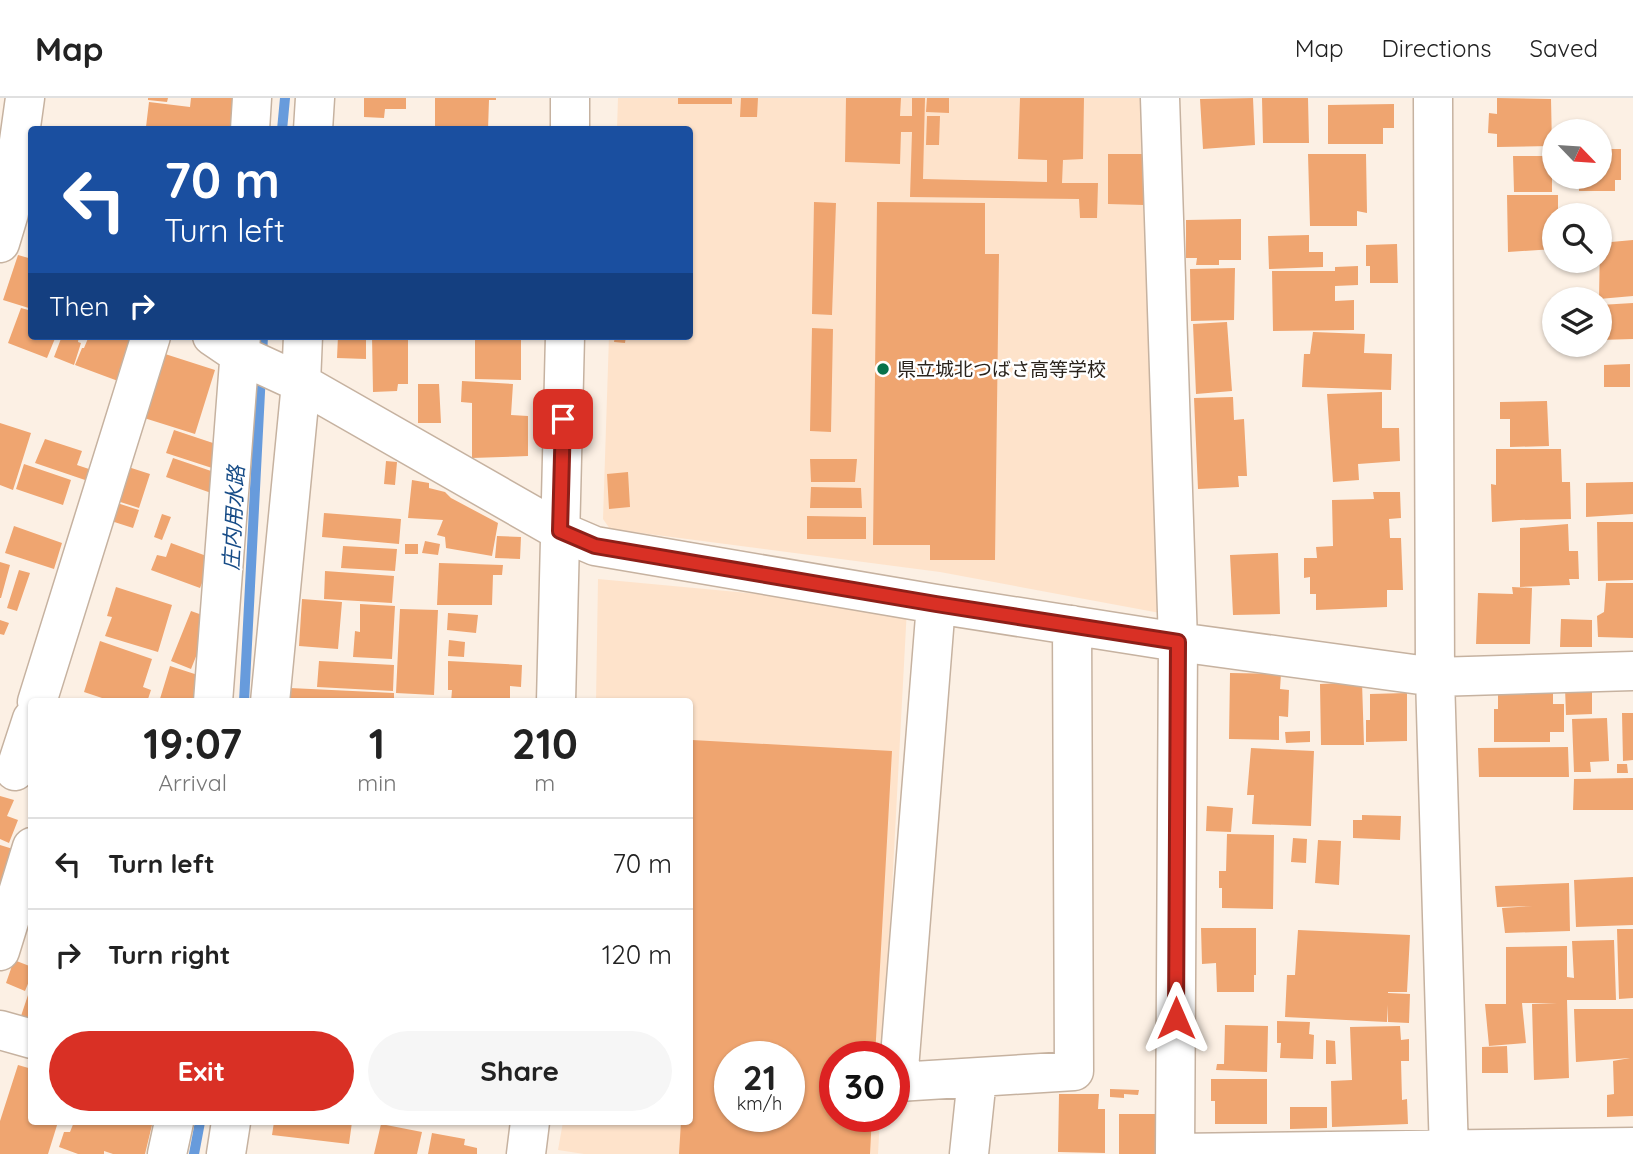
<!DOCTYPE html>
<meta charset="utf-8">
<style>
:root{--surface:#fff;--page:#f6f6f6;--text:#222;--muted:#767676;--line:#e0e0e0;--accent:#d93025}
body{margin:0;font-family:Quicksand,"Noto Sans JP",sans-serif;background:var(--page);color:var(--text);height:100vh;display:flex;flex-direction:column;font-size:26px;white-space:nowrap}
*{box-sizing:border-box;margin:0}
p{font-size:23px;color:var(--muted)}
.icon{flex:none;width:38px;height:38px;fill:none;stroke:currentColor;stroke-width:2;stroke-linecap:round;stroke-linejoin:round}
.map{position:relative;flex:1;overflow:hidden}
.side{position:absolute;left:28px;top:600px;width:665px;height:427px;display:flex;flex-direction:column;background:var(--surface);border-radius:7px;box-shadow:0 2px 5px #0004}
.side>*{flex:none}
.top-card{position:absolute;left:28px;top:28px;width:665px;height:214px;border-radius:7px;box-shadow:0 2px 5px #0004;background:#1a4fa0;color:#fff;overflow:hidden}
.needle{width:46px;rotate:115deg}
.tools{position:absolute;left:1542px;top:21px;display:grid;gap:14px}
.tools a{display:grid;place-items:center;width:70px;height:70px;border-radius:50%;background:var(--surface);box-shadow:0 2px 5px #0004;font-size:35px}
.speed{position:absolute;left:714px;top:943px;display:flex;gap:14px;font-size:35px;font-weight:700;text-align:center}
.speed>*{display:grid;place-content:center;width:91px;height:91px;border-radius:50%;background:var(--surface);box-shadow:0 2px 5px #0004;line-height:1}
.speed small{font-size:18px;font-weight:400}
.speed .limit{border:10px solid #d22;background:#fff;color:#111}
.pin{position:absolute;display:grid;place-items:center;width:60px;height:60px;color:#fff;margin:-30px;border-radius:14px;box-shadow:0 4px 10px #0006}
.me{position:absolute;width:77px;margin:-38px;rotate:0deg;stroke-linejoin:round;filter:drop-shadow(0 0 5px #0008)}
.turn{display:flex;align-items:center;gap:24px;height:147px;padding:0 21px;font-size:32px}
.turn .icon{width:91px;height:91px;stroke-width:2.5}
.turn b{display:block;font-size:49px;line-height:60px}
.then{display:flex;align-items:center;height:66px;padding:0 21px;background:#0003;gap:14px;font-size:26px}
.eta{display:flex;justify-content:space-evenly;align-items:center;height:119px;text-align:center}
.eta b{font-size:42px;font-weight:800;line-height:49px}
.button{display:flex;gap:14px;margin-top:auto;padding:14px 21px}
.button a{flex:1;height:80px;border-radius:42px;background:var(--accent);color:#fff;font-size:28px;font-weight:800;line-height:80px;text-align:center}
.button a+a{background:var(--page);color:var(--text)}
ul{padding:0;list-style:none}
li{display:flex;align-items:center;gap:21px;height:91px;padding:0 21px;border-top:2px solid var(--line)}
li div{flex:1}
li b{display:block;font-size:26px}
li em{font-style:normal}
header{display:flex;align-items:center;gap:42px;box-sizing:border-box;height:98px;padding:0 35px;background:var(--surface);border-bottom:2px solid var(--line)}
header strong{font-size:33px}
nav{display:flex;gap:38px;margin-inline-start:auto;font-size:24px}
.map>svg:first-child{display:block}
</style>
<header>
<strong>Map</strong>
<nav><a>Map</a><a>Directions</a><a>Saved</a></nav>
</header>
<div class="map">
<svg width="1633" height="1056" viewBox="0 0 1633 1056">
<rect width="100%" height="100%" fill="#fcf0e4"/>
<path fill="#fee3cb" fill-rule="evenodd" d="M618,0H1144L1160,515L940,474L610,431L603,421L609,238H690V32L617,31Z
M598,481L907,510L883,959H835V1018L880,1019L878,1056H584L558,1052L563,1024H690V604H596ZM730,959H789V1018H730Z"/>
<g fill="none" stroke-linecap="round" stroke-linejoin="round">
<path stroke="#679bdc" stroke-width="10" d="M282,32L285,0
M262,258L263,238
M244,604L261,275
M194,1056L200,1024"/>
</g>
<path fill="#efa570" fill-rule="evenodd" d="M148,0H168L167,4L148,2Z
M191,0H240L235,32H169L146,29L149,4L190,9Z
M364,0H406V11H385L384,20L364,19Z
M435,0H496V2H489L488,32H435Z
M678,0H732V6H678Z
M741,0H758L757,19H740Z
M846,0H901L900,18H912V0H925L923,81L1047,84V62L1018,61L1020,0H1084L1083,61L1063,62L1062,85H1098L1097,120H1080L1079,101L910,99L912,34H901L900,66L845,64Z
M927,0H949V15L926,14Z
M1253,0L1255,47L1203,51L1200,1Z
M1262,0H1308L1309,45H1263Z
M1497,0L1551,1L1552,48L1497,49V36L1488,35L1489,15L1497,16Z
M1394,6V30H1383V46H1328V7Z
M927,18H940L939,47H926Z
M1600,51H1621V82H1615V93H1579V79H1600Z
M1108,56H1144V107L1108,106Z
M1308,56H1366L1367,115L1357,113V128H1310Z
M1513,58H1552V94H1514Z
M1507,97H1558V117H1554V151L1508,154Z
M814,104L836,105L832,217L812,216Z
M877,104L985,105V156H999L995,462H930V447H873Z
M1241,121V162H1219V167H1196L1197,160H1186V122Z
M1309,137V154H1323V169L1269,171L1268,138Z
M1633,142V198L1599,201L1600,145Z
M1397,146L1398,185H1370V168H1366V147Z
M18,157L32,161V211L3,202Z
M1358,168V187L1335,188V203L1354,202V232L1273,233L1272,173H1335V169Z
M1235,170L1234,222L1191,223L1190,171Z
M1633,205V241L1600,242V207Z
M21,210L32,213V238H56L47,260L8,245Z
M1227,224L1232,293L1196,296L1193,226Z
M812,230L833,231L831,334L810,333Z
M1313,234L1365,236L1364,255L1392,256L1391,292L1302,289L1304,256H1310Z
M62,238H79L78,244L81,245L74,267L54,259Z
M89,238H135L118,283L75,267L82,250H84Z
M338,238H366V261L337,260Z
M372,238H408V286H398L397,293L373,294Z
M475,238H521V282L475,281Z
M615,238H626L625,245L614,244Z
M162,255L215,272L195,336L141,319Z
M1630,266V289H1604V267Z
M462,283L513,286L511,317L528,318V358L472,360V305L461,304Z
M418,286H439L441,325H418Z
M1382,294V330H1399L1400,363L1358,366L1359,382L1333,384L1327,296Z
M1233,299L1234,322L1244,321L1247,378H1238L1239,389L1198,391L1194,300Z
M1547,303L1549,348L1510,349V321H1500V304Z
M0,325L31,335L13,392L0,387Z
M174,332L219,347L212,370L166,355Z
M45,341L82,353L77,367L92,372L88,383L35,365Z
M1496,351H1561L1562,384H1570L1571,421L1519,422L1492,424L1491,386L1496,387Z
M173,360L214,374L210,385L217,387L214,396L166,379Z
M810,361H857L855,384H811Z
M386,363L397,364L395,387L384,386Z
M24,366L71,382L63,407L16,391Z
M122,367L150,376L139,410L111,401Z
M628,374L630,409L609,411L607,376Z
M412,382L429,385V390L445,394L451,400L498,425L492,458L446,450L445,439L437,437L443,422L408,420Z
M1633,384V416L1586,419V385Z
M811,389L861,390L862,410H810Z
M1373,394H1400L1401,420L1389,421L1390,440H1401L1403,492H1387V509L1316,512V496H1310V479L1304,480V460H1317L1316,449L1333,448L1332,402L1374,401Z
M111,403L139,412L133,430L105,421Z
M324,415L401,421L399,446L322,439Z
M162,416L171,419L162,442L154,439Z
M807,418L866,419V441H807Z
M1597,424H1633V482L1598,483Z
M1568,426L1569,453H1578L1579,481H1569L1570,487L1520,489V430Z
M14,428L62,445L54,471L5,455Z
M497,438L521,439L520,461L495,460Z
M425,443L440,446L438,457L422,455Z
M171,445L212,460L200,490L151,472L157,457L166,459Z
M405,446H418V456H405Z
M343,448L397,451L395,473L341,470Z
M1278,455L1280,516L1233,517L1230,457Z
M0,464L10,467L1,500H0Z
M439,465L503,467L502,477H493L492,507H437Z
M19,472L30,475L17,513L7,510Z
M325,473L394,478L392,505L324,501Z
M1606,485H1633V540L1598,539L1597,518L1604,514Z
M116,489L172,507L158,554L105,538L112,519L107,518Z
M1512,489L1532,490L1530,546H1476L1478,495L1513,496Z
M302,501L342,504L338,551L299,548Z
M360,506L395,508L392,561L353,559L355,533L360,534Z
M400,511L438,512L434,597L396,595Z
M191,513L205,518L207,531L191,571L171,563Z
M448,515L478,517L476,535L447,532Z
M1561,521L1592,522V549H1560Z
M0,522L9,525L4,537L0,536Z
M449,542L465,544L464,559L448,558Z
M100,543L152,561L143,589L151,592L147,604H114L84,594Z
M319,563L394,567L393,593L317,589Z
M448,563L522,567L521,589L510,588V604H451L452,592H448Z
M170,568L204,579L196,604H159Z
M1230,575L1281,576L1280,591L1289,592L1288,619L1279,618V642L1229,641Z
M1362,584L1364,647H1321L1320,586Z
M1553,588V606H1564V634H1550V644H1494V611H1498V589Z
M290,590L394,595V604H289Z
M1565,590H1592V616L1566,617Z
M1407,595V643L1366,644V622H1370V596Z
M1622,615H1633V662L1623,663Z
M1607,620L1609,663L1590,664L1591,674H1574L1572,621Z
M1310,633V644L1286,645L1285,634Z
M692,642L892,653L875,959H835V1018H872L870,1056H679L681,1024H690V687ZM730,959H789V1018H730Z
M1568,649L1569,679H1479L1478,650Z
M1251,650L1314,653L1311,728L1252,726L1254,697H1247Z
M1617,666H1627L1628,675H1617Z
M1633,680V712H1573L1574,681Z
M0,698L14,702L7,718L18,722L9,745L0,741Z
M1207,708L1233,710L1231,734L1206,733Z
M1362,717L1401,718L1400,742L1353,740V722H1362Z
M1227,736L1274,737L1273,811L1222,810V790H1219V773H1226Z
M1293,740L1307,741L1306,765L1291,764Z
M1318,742L1341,743L1339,787L1315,785Z
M0,747L13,751L0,792Z
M1633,779V827L1576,829L1574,782Z
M1569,785L1570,833L1505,835L1502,810L1533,808L1497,809L1495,788Z
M1201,830H1256V877H1254V894H1217L1216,865L1202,866Z
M1617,831H1633V900L1619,901Z
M1298,832L1410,837L1407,894H1388V895L1410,896L1409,925L1388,924V907L1387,924L1285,919L1287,877H1295Z
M1614,842L1616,902H1567L1569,980L1534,982L1532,906L1557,905H1522L1526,945L1489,948L1485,906H1506V849L1567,848V879L1574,880L1572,843Z
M14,862L32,869V876L25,893L6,885Z
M31,888H32V931L18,927Z
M1574,911H1633V1018L1607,1019V997L1614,996L1613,963L1630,960L1576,964Z
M1277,923L1310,924L1309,936L1314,937L1313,961L1280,960L1281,945H1277Z
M1225,927L1268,928L1267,974L1216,972L1217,966H1224Z
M1400,928L1401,942L1409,941V963H1401L1402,1002L1407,1001L1408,1026L1332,1029L1331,983L1352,982L1350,929Z
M1326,942L1335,943L1336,966H1326Z
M1507,948L1508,975H1482V949Z
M18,967L32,971V1024H58L48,1056H0V1023Z
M1211,981H1267V1026H1215V1003H1211Z
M1110,991L1139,992L1138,997L1124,996V1000L1110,999Z
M1059,996H1099L1098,1011H1105V1055L1058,1054Z
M1290,1009H1327V1030L1290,1031Z
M1119,1016H1164V1056H1119Z
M74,1024H149L148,1027H152L145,1056H113L104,1053V1056H78L59,1049L64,1034H70Z
M274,1024H352L349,1046L272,1037Z
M381,1026L422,1034L417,1056H374Z
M432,1035L465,1041L464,1047L477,1050V1056H428Z"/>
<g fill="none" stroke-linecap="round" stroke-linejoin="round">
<g stroke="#c6b2a0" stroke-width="41">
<path id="minor" d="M1160,0L1178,544L1175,1056
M1433,0L1435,579L1449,1056
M250,32L252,0
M313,32L315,0
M570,32V0
M0,145L9,115L25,0
M212,238L240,257L301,285L560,433L595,448L936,506L1178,544L1435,579L1633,573
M936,506L898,984L1074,973L1072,527
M37,604L151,238
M213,604L241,238
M270,604L301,285L303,238
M556,604L565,238
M15,673L32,621
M0,853L32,749
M0,932L32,941
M1175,1055L1633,1049
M167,1056L174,1024
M226,1056L231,1024
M526,1056L530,1024
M969,1056L977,980"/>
</g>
<use href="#minor" stroke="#fff" stroke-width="38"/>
</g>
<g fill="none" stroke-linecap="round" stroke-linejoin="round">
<g stroke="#8d1f18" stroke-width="18">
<path id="route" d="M563,321L560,433L595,448L936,506L1178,544L1176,920"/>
</g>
<use href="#route" stroke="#d93025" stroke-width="12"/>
</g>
<circle fill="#07724b" stroke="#fff" stroke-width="2.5" cx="883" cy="271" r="7"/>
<g text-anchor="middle" stroke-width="5" stroke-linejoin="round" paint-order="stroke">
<g font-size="19" fill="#2a231c" stroke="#fff" text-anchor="start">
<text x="897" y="278">県立城北つばさ高等学校</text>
</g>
<g font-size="21" font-style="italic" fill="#174c87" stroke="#fff">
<text transform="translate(234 420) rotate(-87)" y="7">庄内用水路</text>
</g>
</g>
</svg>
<div class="tools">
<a><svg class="needle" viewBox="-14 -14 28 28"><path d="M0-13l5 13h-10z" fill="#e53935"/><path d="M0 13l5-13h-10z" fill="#767676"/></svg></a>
<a><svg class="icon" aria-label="search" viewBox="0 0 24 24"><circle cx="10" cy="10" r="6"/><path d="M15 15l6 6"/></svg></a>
<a><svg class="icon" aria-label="layers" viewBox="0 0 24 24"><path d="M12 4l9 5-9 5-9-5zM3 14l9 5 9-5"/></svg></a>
</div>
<div class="speed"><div>21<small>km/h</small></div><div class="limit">30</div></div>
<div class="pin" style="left:563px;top:321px;background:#d93025"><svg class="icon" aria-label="arrive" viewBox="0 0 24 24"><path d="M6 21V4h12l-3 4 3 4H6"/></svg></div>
<svg class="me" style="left:1176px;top:920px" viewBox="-20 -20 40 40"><path d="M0-17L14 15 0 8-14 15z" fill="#d93025" stroke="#fff" stroke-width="4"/></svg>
<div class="top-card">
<div class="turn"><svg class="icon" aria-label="left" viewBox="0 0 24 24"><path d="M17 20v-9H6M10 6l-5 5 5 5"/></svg><div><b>70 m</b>Turn left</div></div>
<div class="then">Then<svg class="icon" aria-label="right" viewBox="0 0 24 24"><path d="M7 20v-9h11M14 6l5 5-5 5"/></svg></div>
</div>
<section class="side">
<div class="eta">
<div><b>19:07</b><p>Arrival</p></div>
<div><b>1</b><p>min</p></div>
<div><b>210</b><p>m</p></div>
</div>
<ul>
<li><svg class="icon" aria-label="left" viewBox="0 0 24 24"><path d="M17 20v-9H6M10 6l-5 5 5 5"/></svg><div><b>Turn left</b></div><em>70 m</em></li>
<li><svg class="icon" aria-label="right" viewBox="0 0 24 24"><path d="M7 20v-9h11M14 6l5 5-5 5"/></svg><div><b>Turn right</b></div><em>120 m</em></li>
</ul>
<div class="button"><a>Exit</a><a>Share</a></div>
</section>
</div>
